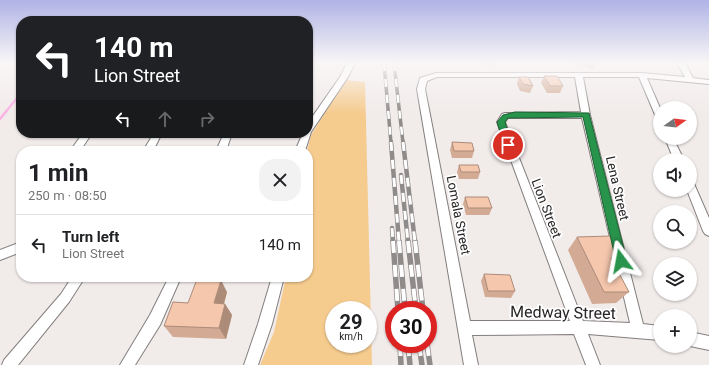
<!DOCTYPE html>
<meta charset="utf-8">
<style>
:root{--surface:#fff;--page:#f2f2f2;--text:#202124;--muted:#757577;--line:#e0e0e0}
body{margin:0;font-family:Roboto,sans-serif;background:var(--page);color:var(--text);height:100vh;display:flex;flex-direction:column;font-size:15px;white-space:nowrap}
*{box-sizing:border-box;margin:0}
p{font-size:13px;color:var(--muted)}
.icon{flex:none;width:22px;height:22px;fill:none;stroke:currentColor;stroke-width:2;stroke-linecap:round;stroke-linejoin:round}
.map{position:relative;flex:1;overflow:hidden}
.drawer{position:absolute;left:16px;top:146px;width:297px;height:136px;display:flex;flex-direction:column;background:var(--surface);border-radius:16px;box-shadow:0 1px 3px #0004}
.drawer>*{flex:none}
.guide{position:absolute;left:16px;top:16px;width:297px;height:122px;border-radius:16px;box-shadow:0 1px 3px #0004;background:#202124;color:#fff;overflow:hidden}
.needle{width:26px;rotate:76deg}
.buttons{position:absolute;left:653px;top:101px;display:grid;gap:8px}
.buttons a{display:grid;place-items:center;width:44px;height:44px;border-radius:50%;background:var(--surface);box-shadow:0 1px 3px #0004;font-size:20px}
.speed{position:absolute;left:325px;top:301px;display:flex;gap:8px;font-size:20px;font-weight:700;text-align:center}
.speed>*{display:grid;place-content:center;width:52px;height:52px;border-radius:50%;background:var(--surface);box-shadow:0 1px 3px #0004;line-height:1}
.speed small{font-size:10px;font-weight:400}
.speed .limit{border:6px solid #d22;background:#fff;color:#111}
.pin{position:absolute;display:grid;place-items:center;width:34px;height:34px;color:#fff;margin:-17px;border:2px solid #fff;border-radius:50%;box-shadow:0 1px 4px #0007}
.me{position:absolute;width:44px;margin:-22px;rotate:347deg;stroke-linejoin:round;filter:drop-shadow(0 0 3px #0008)}
.turn{display:flex;align-items:center;gap:14px;height:84px;padding:0 12px;font-size:18px}
.turn .icon{width:52px;height:52px;stroke-width:2.5}
.turn b{display:block;font-size:28px;line-height:34px}
.lanes{display:flex;align-items:center;height:38px;padding:0 12px;background:#0003;justify-content:center;gap:20px;direction:ltr}
.lanes .off{opacity:.35}
.round{display:grid;place-items:center;flex:none;width:42px;height:42px;border-radius:16px;background:var(--page)}
.head{display:flex;align-items:center;justify-content:space-between;height:68px;padding:0 12px}
h1{font-size:24px;font-weight:700;line-height:30px}
ul{padding:0;list-style:none}
li{display:flex;align-items:center;gap:12px;height:60px;padding:0 12px;border-top:1px solid var(--line)}
li div{flex:1}
li b{display:block;font-size:15px}
li em{font-style:normal}
.map>svg:first-child{display:block}
</style>
<div class="map">
<svg width="709" height="365" viewBox="0 0 709 365">
<rect width="100%" height="100%" fill="#f1ebea"/>
<path fill="#f5cb8e" fill-rule="evenodd" d="M346,80L365,82L372,365H260L274,332L286,277H308V151H307L311,135ZM334,310H368V344H334Z"/>
<g fill="none" stroke-linecap="round" stroke-linejoin="round">
<path stroke="#fbb2e4" stroke-width="2.5" d="M0,119L17,98L21,96"/>
<g stroke="#837e7d" stroke-width="2">
<path id="minor" d="M347,63H355L348,77L311,132L305,151H295L303,133H308V123L340,77Z
M677,63H685L693,78L709,80V84L647,78L660,108V120L656,117L639,77H583L590,115L643,324L660,326V340L588,334L600,365H586L574,334L472,335L478,365H464L417,89L420,78L436,73H642L685,77ZM437,77H575L581,112L505,113L502,114L497,122L570,321H470L425,89L427,81ZM508,118H582L630,323L583,321L505,122Z
M83,133H92L80,151H70Z
M154,133H162L153,151H143Z
M224,133H232L226,151H216Z
M665,138H673L684,160H674Z
M690,182L694,183L695,186L709,218V236L705,234L703,231L687,190H690Z
M21,242V252L0,260V250Z
M72,277H85L69,302L18,365H2L4,360L61,294Z
M169,277H181L160,325L135,365H120L150,315Z
M272,277H284L272,324L258,365H244L258,324Z
M690,332L709,336V350L690,346Z"/>
</g>
<use href="#minor" fill="#fff" fill-rule="evenodd"/>
<g stroke="#8f8b8a" stroke-width="3.5">
<path id="rail-far2" d="M384,63L391,143
M394,63L403,143"/>
</g>
<g stroke="#8f8b8a" stroke-width="4.5">
<path id="rail-far1" d="M391,142L399,242
M403,142L415,242
M401,175L408,242
M392,228L393,242"/>
</g>
<g stroke="#8f8b8a" stroke-width="5.5">
<path id="rail" d="M393,241L398,310
M399,241L405,310
M408,241L416,310
M415,241L423,310
M400,344L401,365
M408,344L410,365
M419,344L422,365
M427,344L430,365"/>
</g>
<use href="#rail-far2" stroke="#fff" stroke-width="2.5" stroke-dasharray="8" stroke-linecap="butt"/>
<use href="#rail-far1" stroke="#fff" stroke-width="3" stroke-dasharray="9" stroke-linecap="butt"/>
<use href="#rail" stroke="#fff" stroke-width="4" stroke-dasharray="12" stroke-linecap="butt"/>
</g>
<path fill="#d3ab95" d="M483,63H496L495,65H484Z
M573,63H597L593,69Z
M544,76L563,86L560,93H547L541,83Z
M519,77L533,86L530,93L520,91L517,84Z
M452,142L474,151L472,158H452L450,150Z
M459,165L480,172L478,179H459L457,172Z
M465,197L492,208L489,215H466L463,204Z
M577,237L623,258L615,266L629,292L616,303L592,304L568,250Z
M484,274L515,291L511,298L485,297L481,281Z
M227,292L224,304H225L232,315L226,339L173,337L164,326L188,303Z"/>
<path fill="#ac8b79" d="M221,280L227,292L221,314L214,303Z
M225,304L232,315L226,339L219,328Z"/>
<path fill="#f5c7ad" stroke="#ac8b79" d="M544,76H557L563,86H550Z
M519,77H528L533,86L523,84Z
M452,142L472,143L474,151H454Z
M459,165H478L480,172H461Z
M465,197H488L492,208H468Z
M611,236L623,258H611L629,292H604L577,237Z
M484,274L510,275L515,291H488Z
M197,279L221,280L214,303L225,304L219,328L164,326L173,302L188,303Z"/>
<linearGradient id="sky" x2="0" y2="1"><stop stop-color="#afb3e6"/><stop offset="0.55" stop-color="#f9f6f6"/><stop offset="1" stop-color="#f9f6f6" stop-opacity="0"/></linearGradient>
<rect width="709" height="114" fill="url(#sky)"/>
<path fill="#28934b" stroke="#1a6031" d="M515,112L589,113L627,261L625,265L621,266L617,265L616,261L583,117L508,118L505,122L512,145L508,148L504,145L497,122L503,115Z"/>
<g text-anchor="middle" stroke-width="3.5" stroke-linejoin="round" paint-order="stroke">
<g font-size="13" fill="#282525" stroke="#fff">
<text transform="translate(618 188) rotate(77)" y="5">Lena Street</text>
<text transform="translate(547 208) rotate(69)" y="5">Lion Street</text>
<text transform="translate(459 215) rotate(79)" y="5">Lomala Street</text>
</g>
<g font-size="16" fill="#282525" stroke="#fff">
<text transform="translate(563 312) rotate(1)" y="6">Medway Street</text>
</g>
</g>
</svg>
<div class="buttons">
<a><svg class="needle" viewBox="-14 -14 28 28"><path d="M0-13l5 13h-10z" fill="#e53935"/><path d="M0 13l5-13h-10z" fill="#757577"/></svg></a>
<a><svg class="icon" aria-label="sound" viewBox="0 0 24 24"><path d="M4 9h4l5-4v14l-5-4H4zM17 9q2 3 0 6"/></svg></a>
<a><svg class="icon" aria-label="search" viewBox="0 0 24 24"><circle cx="10" cy="10" r="6"/><path d="M15 15l6 6"/></svg></a>
<a><svg class="icon" aria-label="layers" viewBox="0 0 24 24"><path d="M12 4l9 5-9 5-9-5zM3 14l9 5 9-5"/></svg></a>
<a>+</a>
</div>
<div class="speed"><div>29<small>km/h</small></div><div class="limit">30</div></div>
<div class="pin" style="left:508px;top:145px;background:#d93025"><svg class="icon" aria-label="arrive" viewBox="0 0 24 24"><path d="M6 21V4h12l-3 4 3 4H6"/></svg></div>
<svg class="me" style="left:621px;top:261px" viewBox="-20 -20 40 40"><path d="M0-17L14 15 0 8-14 15z" fill="#28934b" stroke="#fff" stroke-width="4"/></svg>
<div class="guide">
<div class="turn"><svg class="icon" aria-label="left" viewBox="0 0 24 24"><path d="M17 20v-9H6M10 6l-5 5 5 5"/></svg><div><b>140 m</b>Lion Street</div></div>
<div class="lanes"><svg class="icon" aria-label="left" viewBox="0 0 24 24"><path d="M17 20v-9H6M10 6l-5 5 5 5"/></svg><svg class="icon off" aria-label="ahead" viewBox="0 0 24 24"><path d="M12 20V5M6 11l6-6 6 6"/></svg><svg class="icon off" aria-label="right" viewBox="0 0 24 24"><path d="M7 20v-9h11M14 6l5 5-5 5"/></svg></div>
</div>
<section class="drawer">
<div class="head"><div><h1>1 min</h1><p>250 m · 08:50</p></div><a class="round"><svg class="icon" aria-label="close" viewBox="0 0 24 24"><path d="M6 6l12 12M18 6L6 18"/></svg></a></div>
<ul>
<li><svg class="icon" aria-label="left" viewBox="0 0 24 24"><path d="M17 20v-9H6M10 6l-5 5 5 5"/></svg><div><b>Turn left</b><p>Lion Street</p></div><em>140 m</em></li>
</ul>
</section>
</div>
